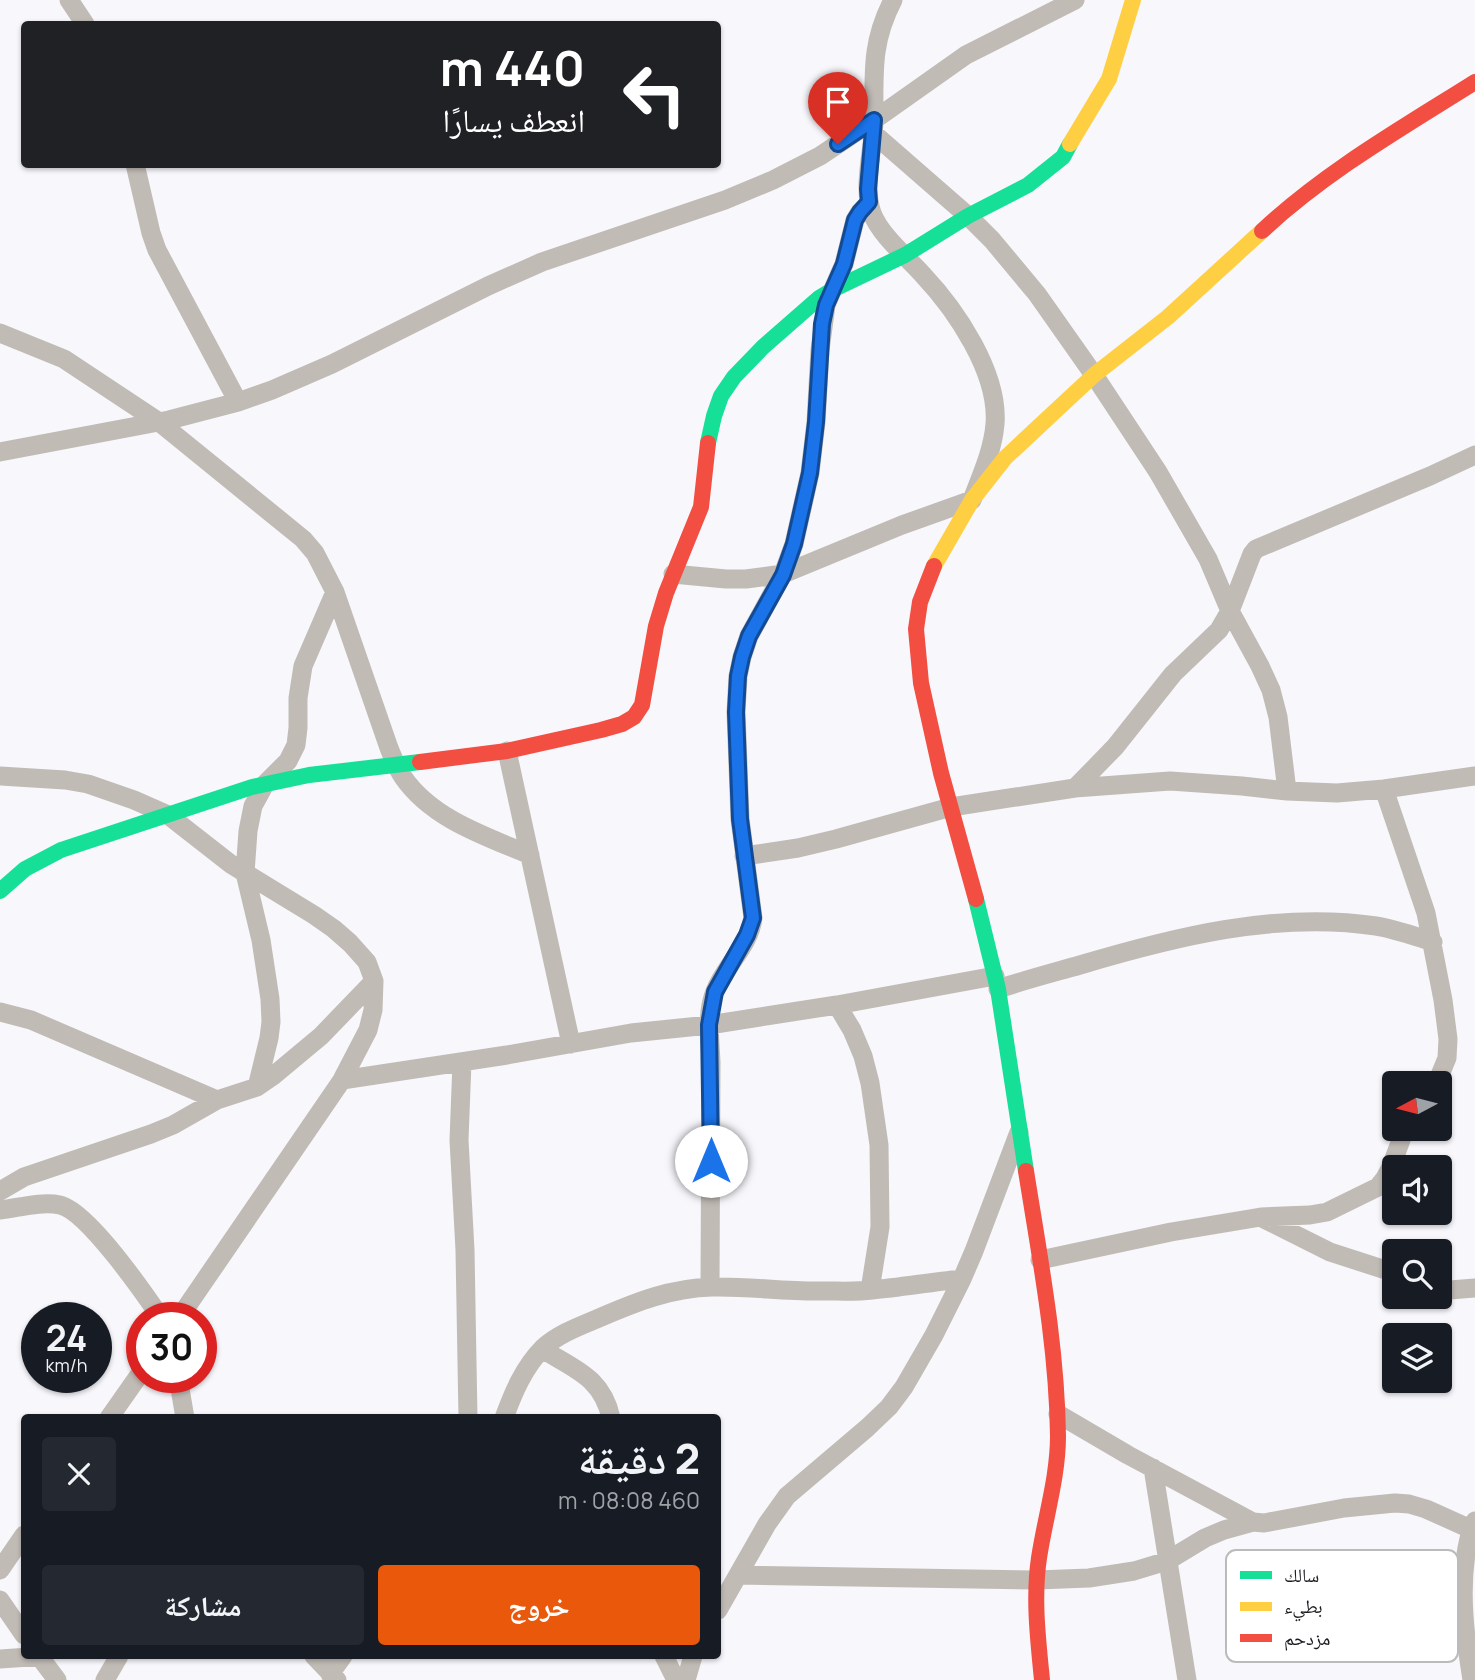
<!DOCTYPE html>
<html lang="ar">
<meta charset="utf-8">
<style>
:root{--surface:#171b24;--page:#242831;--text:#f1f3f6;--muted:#9ea1a6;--accent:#ea580c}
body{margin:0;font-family:Manrope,"Noto Naskh Arabic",sans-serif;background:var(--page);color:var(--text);direction:rtl;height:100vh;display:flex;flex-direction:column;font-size:26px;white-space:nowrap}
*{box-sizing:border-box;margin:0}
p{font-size:23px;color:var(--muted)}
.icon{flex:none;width:38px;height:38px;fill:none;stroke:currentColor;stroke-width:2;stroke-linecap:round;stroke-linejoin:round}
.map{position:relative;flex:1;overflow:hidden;direction:ltr}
.details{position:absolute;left:21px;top:1414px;width:700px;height:245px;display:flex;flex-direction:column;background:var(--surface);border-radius:7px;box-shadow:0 2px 5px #0004;direction:rtl}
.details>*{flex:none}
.banner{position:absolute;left:21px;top:21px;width:700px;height:147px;border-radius:7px;box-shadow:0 2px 5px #0004;direction:rtl;background:#202124;color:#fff;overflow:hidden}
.needle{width:46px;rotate:263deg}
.fabs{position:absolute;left:1382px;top:1071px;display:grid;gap:14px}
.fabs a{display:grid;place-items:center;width:70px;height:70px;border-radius:7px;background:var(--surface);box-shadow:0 2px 5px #0004;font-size:35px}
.speed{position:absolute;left:21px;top:1302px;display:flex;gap:14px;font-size:35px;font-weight:700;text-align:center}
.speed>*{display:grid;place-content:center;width:91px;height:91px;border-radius:50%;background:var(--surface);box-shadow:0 2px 5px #0004;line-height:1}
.speed small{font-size:18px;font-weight:400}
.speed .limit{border:10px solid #d22;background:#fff;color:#111}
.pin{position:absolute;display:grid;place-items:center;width:60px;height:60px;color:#fff;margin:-72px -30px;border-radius:50% 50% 50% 0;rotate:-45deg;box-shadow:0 0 7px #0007}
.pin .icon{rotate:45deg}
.me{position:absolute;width:77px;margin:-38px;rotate:0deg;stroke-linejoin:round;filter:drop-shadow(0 0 5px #0008)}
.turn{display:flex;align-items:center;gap:24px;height:147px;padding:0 21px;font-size:32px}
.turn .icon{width:91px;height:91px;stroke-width:2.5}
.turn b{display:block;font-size:49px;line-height:60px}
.round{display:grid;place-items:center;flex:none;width:74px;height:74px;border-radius:7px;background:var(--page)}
.summary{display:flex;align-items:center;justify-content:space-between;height:119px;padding:0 21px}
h1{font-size:42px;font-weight:800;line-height:52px}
.cta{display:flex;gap:14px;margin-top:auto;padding:14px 21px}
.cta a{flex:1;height:80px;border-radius:7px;background:var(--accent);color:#fff;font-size:28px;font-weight:800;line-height:80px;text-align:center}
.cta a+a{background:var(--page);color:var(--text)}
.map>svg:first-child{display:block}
</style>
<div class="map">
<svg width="1475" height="1680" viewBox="0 0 1475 1680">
<rect width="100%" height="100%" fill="#f7f7fc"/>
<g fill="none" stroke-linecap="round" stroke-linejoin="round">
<path stroke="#c1bbb5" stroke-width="19" d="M69,0L85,24
M874,134L968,216L992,240L1037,294L1094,375L1158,472L1208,559L1230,611L1260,666L1271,690L1278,717L1287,791
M135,164L151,233L157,250L238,402
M0,333L64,359L159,422L303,539L315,553L335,592L389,748C393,758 397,768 403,777C432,819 485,836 530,855
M0,452L169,420L238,402L272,390L332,364L488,286L542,262L725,200L773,180L820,156L874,120L966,55L1075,0
M673,574L726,579H746L783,574L902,525L972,500C981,476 993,450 995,424C999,373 956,310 923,275C907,257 880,235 872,213C862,186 874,148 874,119C874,73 871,42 893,0
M507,751L571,1044
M0,776L65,780L88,784L134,800L168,815L232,865L314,915L334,929L350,943L367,962L374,981L373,1010L368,1030L342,1080L179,1318
M1075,788L1115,747L1173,674L1219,630L1230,611L1252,554L1256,549L1430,476L1475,455
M1384,789L1426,913L1443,1000L1448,1039L1447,1058L1440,1075L1434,1083
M744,856L798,848L836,839L951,807L1075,788L1170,781L1242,786L1287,791L1337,793L1384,789L1475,776
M998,989C1025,980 1052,973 1080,965C1174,937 1277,911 1376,926C1395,929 1414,936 1433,942
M837,1005L852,1030L863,1056L870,1083L879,1145L880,1227L870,1290
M0,1012L31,1020L217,1100
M462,1062L459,1140L465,1250L468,1418
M342,1080L507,1055L631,1033L709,1025L837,1005L995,976
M257,1087L269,1038L271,1022L270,999L261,940L245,873L248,831L253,806L258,797L265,784L288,761L296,745L298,728V698L303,666L335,592
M0,1191L24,1177L151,1134L173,1125L217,1100L257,1087L273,1076L321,1036L374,981
M0,1210C18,1208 41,1201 60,1205C87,1211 144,1293 161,1318
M1262,1218L1330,1252L1395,1273
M1040,1260L1171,1232L1261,1217L1310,1215L1327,1212L1378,1187L1385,1178L1391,1167L1405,1129
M710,1287L711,1062C710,1039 706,1013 715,991C725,966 750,945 753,918L740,819L736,712L738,676L742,657L749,636L783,574L794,544L810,473L816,422L820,350L826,305L844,264L855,220L860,212L869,203
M1440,1287L1450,1290L1475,1288
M542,1349C574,1369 602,1377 611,1418
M178,1377L185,1418
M1058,1414L1128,1455L1253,1522L1264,1523L1344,1508L1395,1503L1409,1504L1426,1509L1475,1531
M109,1418L142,1371
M504,1418C513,1393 524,1367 543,1348C558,1334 580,1326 599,1318C636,1302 671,1288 712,1287C749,1286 786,1292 824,1291C839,1291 856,1292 872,1290C902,1287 932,1282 962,1279
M1153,1468L1187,1680
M0,1570L24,1535
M739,1575L1037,1580L1089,1578L1134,1571L1167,1561L1205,1538L1224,1530L1253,1522
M0,1600L24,1635
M718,1610L767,1524L787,1496L867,1428L889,1407L904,1387L934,1335L962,1279L974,1251L1019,1132
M39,1656L57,1680
M314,1656L337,1680
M664,1656L676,1680
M0,1659L44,1656
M330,1674L343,1656
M105,1680L119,1656
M686,1680L693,1656
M1472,1680C1465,1636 1459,1592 1467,1548C1469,1538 1470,1530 1475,1521"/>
<path stroke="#16e098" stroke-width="16" d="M708,443L714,416L721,396L734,377L763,347L819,298L832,290L905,255L968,216L1028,185L1063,157L1070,144
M0,891L25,869L61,850L252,787L309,775L420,762
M976,899L998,989L1026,1171"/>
<path stroke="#ffcf43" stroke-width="16" d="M1070,144L1109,79L1133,0
M934,566L972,500L1005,458L1094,375L1168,317L1262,231"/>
<path stroke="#f24e42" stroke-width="16" d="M1262,231C1325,172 1402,128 1475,82
M934,566L920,602L916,629L921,683L941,773L976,899
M420,762L507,751L601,730L622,724L634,717L642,705L656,626L666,593L701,507L708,443
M1026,1171C1040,1259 1057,1347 1058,1436C1058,1477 1045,1518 1039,1558C1033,1598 1038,1639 1042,1680"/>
</g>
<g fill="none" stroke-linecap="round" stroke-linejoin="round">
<g stroke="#114b97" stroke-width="18">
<path id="route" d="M711,1161L709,1025L715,992L747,935L753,918L740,819L736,712L738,676L742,657L749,636L783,575L794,544L810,473L816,422L822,324L826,305L844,264L855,220L860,212L869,202L868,189L874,120L838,144"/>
</g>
<use href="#route" stroke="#1a73e8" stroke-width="12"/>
</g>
<rect x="1226" y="1550" width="232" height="112" rx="10" fill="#fff" stroke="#bbbbbc" stroke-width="2"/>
<rect x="1240" y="1571" width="32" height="8" fill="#16e098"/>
<rect x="1240" y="1602" width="32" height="9" fill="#ffcf43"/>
<rect x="1240" y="1634" width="32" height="8" fill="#f24e42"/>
<g font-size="19" fill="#1b1c20">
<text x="1284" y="1582">سالك</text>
<text x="1284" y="1613">بطيء</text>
<text x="1284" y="1645">مزدحم</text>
</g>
</svg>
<div class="fabs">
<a><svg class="needle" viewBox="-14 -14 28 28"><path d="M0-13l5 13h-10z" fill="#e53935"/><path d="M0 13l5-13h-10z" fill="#9ea1a6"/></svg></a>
<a><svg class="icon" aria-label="sound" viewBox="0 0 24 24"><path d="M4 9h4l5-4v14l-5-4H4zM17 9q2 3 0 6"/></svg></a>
<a><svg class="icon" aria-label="search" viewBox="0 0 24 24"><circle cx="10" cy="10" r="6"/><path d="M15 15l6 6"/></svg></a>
<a><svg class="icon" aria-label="layers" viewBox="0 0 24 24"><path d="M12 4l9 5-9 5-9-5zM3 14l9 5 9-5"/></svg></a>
</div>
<div class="speed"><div>24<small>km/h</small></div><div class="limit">30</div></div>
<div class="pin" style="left:838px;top:144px;background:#d93025"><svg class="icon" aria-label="arrive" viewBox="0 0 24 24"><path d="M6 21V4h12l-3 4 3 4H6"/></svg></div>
<svg class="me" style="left:711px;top:1161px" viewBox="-20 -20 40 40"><circle r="19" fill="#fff"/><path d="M0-13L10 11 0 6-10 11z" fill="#1a73e8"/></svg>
<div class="banner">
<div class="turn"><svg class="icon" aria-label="left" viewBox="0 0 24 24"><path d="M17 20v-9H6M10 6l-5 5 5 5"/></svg><div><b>440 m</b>انعطف يسارًا</div></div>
</div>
<section class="details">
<div class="summary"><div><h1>2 دقيقة</h1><p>460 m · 08:08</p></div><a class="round"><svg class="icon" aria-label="close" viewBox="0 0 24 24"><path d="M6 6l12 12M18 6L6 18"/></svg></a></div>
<div class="cta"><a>خروج</a><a>مشاركة</a></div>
</section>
</div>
